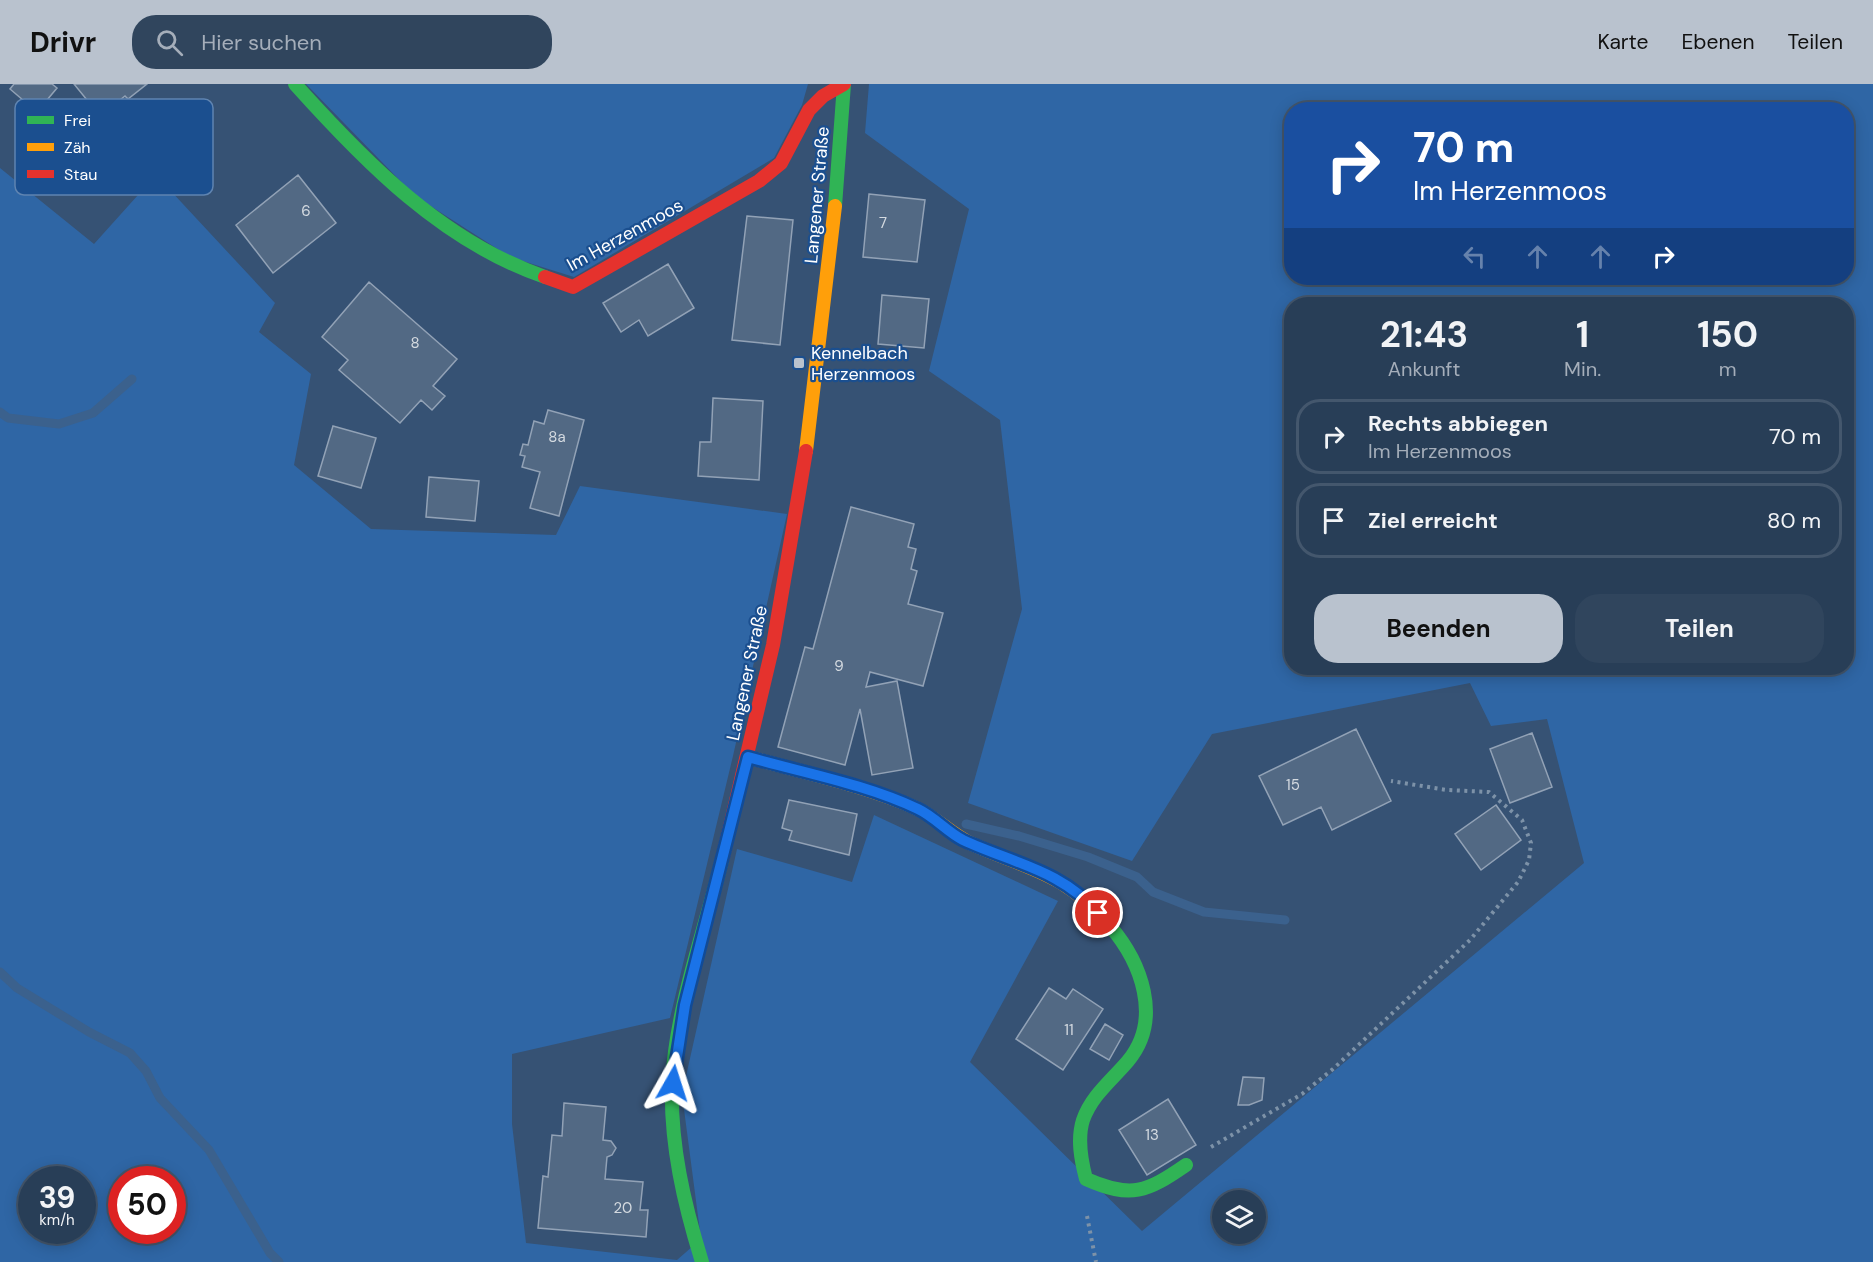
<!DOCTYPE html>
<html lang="de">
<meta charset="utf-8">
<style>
:root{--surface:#283e57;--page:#30455d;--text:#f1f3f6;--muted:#a5aeba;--line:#44576d;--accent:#b9c2ce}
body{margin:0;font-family:"DM Sans",sans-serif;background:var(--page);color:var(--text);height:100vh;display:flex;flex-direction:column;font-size:22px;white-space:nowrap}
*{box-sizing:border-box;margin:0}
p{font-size:20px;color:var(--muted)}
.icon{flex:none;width:33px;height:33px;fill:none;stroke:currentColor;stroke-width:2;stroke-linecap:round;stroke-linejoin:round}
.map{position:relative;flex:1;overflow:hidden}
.drawer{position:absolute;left:1284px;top:213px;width:570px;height:378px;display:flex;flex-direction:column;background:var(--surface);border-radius:24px;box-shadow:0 3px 15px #0003,0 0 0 2px var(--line)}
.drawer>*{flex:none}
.guide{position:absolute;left:1284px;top:18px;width:570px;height:183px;border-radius:24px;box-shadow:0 3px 15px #0003,0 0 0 2px var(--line);background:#1a4fa0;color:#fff;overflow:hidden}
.tools{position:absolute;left:1212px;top:1106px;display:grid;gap:12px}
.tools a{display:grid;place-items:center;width:54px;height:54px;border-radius:50%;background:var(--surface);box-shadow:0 3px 15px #0003,0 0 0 2px var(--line);font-size:30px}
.speed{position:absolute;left:18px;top:1082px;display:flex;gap:12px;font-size:30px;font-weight:700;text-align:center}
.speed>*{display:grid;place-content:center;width:78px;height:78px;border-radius:50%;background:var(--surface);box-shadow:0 3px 15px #0003,0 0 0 2px var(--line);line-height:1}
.speed small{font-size:15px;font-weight:400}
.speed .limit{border:9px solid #d22;background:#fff;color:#111}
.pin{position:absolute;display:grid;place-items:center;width:51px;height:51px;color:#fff;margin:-26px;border:3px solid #fff;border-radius:50%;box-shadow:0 2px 6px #0007}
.me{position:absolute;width:66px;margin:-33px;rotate:6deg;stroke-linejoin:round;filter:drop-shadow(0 0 4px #0008)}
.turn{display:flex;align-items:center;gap:21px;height:126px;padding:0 30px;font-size:27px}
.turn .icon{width:78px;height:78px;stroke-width:2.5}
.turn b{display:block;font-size:42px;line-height:51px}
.lanes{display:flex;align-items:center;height:57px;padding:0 30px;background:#0003;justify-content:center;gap:30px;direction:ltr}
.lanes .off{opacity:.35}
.eta{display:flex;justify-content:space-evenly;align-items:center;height:102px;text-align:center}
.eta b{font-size:36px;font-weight:700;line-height:42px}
.cta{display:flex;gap:12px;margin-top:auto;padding:12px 30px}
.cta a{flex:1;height:69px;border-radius:24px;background:var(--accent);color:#111;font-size:24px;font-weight:700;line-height:69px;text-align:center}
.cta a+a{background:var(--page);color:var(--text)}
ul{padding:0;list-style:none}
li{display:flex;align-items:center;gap:18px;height:75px;margin:0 12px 9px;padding:0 18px;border:3px solid var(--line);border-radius:24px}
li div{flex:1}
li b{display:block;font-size:22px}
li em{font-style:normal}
header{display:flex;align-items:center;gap:36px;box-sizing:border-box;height:84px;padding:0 30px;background:var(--accent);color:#111}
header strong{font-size:28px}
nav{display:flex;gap:33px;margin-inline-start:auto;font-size:21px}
.search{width:420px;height:54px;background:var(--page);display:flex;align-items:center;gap:15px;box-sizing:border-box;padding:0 21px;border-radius:24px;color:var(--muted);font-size:22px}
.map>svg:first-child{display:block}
</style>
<header>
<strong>Drivr</strong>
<div class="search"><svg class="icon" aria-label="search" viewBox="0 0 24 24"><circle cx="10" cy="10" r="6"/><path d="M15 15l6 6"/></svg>Hier suchen</div>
<nav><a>Karte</a><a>Ebenen</a><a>Teilen</a></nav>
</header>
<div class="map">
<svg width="1873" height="1178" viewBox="0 0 1873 1178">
<rect width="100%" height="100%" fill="#365274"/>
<path fill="#2f66a5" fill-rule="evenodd" d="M306,0H808L802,21L774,74L574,193L510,173L415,112Z
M869,0H1873V1178H0V84L94,160L156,91L275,219L259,248L311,290L294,381L371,445L556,451L580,402L787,430L733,672L670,934L512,970V1040L526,1159L677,1176L701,1155L682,1010L737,765L852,798L874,731L1058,817L970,978L1142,1147L1584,779L1547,635L1491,642L1470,599L1212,650L1132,777L968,719L1022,525L1000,336L929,287L969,125L865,49ZM1292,26H1846V194H1292ZM1292,220H1846V584H1292ZM32,1095H82V1146H32ZM122,1095H172V1146H122ZM1222,1116H1256V1149H1222Z"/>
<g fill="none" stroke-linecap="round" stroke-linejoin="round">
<path stroke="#3b618d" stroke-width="9" d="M0,328L8,334L59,340L93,329L132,295
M966,740L1019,752L1088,773L1137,793L1153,808L1204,828L1285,836
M0,888L17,904L89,948L130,969L146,987L160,1014L209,1066L270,1169L279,1178"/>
</g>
<path fill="#526984" stroke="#92a2b6" stroke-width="1.5" d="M14,0H52L57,4L37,28L10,5Z
M74,0H147L128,15L125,12L100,32Z
M298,91L336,139L273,189L236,141Z
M869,110L925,116L917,178L863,173Z
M747,132L793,136L780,261L732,256Z
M668,180L694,224L648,252L639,236L621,248L603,219Z
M369,198L457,275L433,302L445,312L432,326L421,316L400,339L339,286L348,276L322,253Z
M882,211L929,215L924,264L878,260Z
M713,314L763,317L759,396L698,392L700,358H711Z
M548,326L584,336L559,432L530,424L540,388L522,383L525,372L520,371L523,360L528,361L534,337L544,340Z
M333,342L376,354L361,404L318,392Z
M429,393L479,397L475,437L426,433Z
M851,423L914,440L908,463L916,465L911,485L917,487L908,520L943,529L923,602L870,588L866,603L897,597L913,684L872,691L860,625L845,681L778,663L805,563L813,565Z
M1356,645L1391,717L1332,746L1321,723L1283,741L1259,692Z
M1532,649L1552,703L1510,719L1490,665Z
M789,716L857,730L849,771L789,756L792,747L782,744Z
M1496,721L1521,756L1481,786L1455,750Z
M1049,904L1066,915L1073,905L1103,925L1063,986L1016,955Z
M1105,940L1123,951L1109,976L1090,965Z
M1243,993L1264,994L1262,1016L1249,1021H1238Z
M1168,1015L1196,1061L1147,1091L1119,1046Z
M564,1019L606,1023L603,1056L611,1057L616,1064L612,1071L607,1073L605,1095L643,1098L640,1126H648L646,1153L538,1144L543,1092L548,1093L552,1051L562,1052Z"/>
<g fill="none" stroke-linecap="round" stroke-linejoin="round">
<path stroke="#7d92a8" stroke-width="4" stroke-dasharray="3 4.5" stroke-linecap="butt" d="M1211,1063L1302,1010L1333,985L1470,856L1518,798L1529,776L1531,759L1522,736L1489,708L1447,706L1391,697
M1087,1132L1096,1178"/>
<path stroke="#30b455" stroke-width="14" d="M295,0C365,78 443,158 545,193
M835,122L844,0
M1110,842C1141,878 1163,935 1128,977C1112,996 1092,1011 1083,1036C1077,1055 1081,1076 1086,1095C1131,1115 1147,1108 1186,1081
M702,1178C684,1120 670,1060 672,999C676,924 704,848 722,776"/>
<path stroke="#ff9f0a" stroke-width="14" d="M806,367L835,122
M748,673C805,689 864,701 918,725C937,734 952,751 972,760C1033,787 1064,788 1110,842"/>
<path stroke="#e5322d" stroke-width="14" d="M545,193L573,203L759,97L781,79L809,26L823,12L844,0
M722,776L773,561L806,367"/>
</g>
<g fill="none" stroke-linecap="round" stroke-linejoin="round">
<g stroke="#114b97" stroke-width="15">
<path id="route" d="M673,999L685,921L748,673C804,689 865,700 918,725C935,733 947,748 963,756C1012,779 1062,786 1098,829"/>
</g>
<use href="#route" stroke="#1a73e8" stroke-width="10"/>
</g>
<rect fill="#b9c2ce" stroke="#1b4f8f" stroke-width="2" x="793" y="273" width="12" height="12" rx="3"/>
<g text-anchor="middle" stroke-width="4.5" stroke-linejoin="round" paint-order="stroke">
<g font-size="15" fill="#d4dae0">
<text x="306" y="132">6</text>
<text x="883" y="144">7</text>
<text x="415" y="264">8</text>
<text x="557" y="358">8a</text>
<text x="839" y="587">9</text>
<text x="1293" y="706">15</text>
<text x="1069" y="951">11</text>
<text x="1152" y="1056">13</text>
<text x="623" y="1129">20</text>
</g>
<g font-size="18" fill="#fff" stroke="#1b4f8f">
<text transform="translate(817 111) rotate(-85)" y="6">Langener Straße</text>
<text transform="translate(625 151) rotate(-29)" y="6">Im Herzenmoos</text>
<text transform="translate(747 589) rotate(-78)" y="6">Langener Straße</text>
</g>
<g font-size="18" fill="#fff" stroke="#1b4f8f" text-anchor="start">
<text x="811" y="275">Kennelbach<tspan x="811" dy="21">Herzenmoos</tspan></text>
</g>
</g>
<rect x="15" y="15" width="198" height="96" rx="9" fill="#1b4f8f" stroke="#5f84b1" stroke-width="1.5"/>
<rect x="27" y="32" width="27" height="8" fill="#30b455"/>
<rect x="27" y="59" width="27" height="8" fill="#ff9f0a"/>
<rect x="27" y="86" width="27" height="8" fill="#e5322d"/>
<g font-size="16" fill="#fff">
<text x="64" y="42">Frei</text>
<text x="64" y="69">Zäh</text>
<text x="64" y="96">Stau</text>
</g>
</svg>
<div class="tools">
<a><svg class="icon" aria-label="layers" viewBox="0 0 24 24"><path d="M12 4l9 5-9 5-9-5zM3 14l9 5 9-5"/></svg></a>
</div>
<div class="speed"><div>39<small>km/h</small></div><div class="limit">50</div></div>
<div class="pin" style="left:1098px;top:829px;background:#d93025"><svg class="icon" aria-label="arrive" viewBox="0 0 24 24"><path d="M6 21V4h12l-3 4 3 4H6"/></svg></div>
<svg class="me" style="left:673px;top:999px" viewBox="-20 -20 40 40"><path d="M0-17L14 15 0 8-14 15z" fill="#1a73e8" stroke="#fff" stroke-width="4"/></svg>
<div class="guide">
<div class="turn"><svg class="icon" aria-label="right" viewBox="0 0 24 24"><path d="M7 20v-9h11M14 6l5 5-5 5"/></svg><div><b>70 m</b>Im Herzenmoos</div></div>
<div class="lanes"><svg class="icon off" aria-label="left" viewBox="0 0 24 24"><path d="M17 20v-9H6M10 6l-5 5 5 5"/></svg><svg class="icon off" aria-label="ahead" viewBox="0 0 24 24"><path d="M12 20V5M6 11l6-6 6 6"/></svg><svg class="icon off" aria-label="ahead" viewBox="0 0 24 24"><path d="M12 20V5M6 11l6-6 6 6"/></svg><svg class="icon" aria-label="right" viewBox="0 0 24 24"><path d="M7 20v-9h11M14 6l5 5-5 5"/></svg></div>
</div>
<section class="drawer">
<div class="eta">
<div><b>21:43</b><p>Ankunft</p></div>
<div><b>1</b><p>Min.</p></div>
<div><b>150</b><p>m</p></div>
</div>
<ul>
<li><svg class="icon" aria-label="right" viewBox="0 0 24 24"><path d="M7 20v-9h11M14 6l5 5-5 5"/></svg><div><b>Rechts abbiegen</b><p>Im Herzenmoos</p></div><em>70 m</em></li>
<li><svg class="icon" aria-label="arrive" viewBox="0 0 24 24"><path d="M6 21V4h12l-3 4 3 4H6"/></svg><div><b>Ziel erreicht</b></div><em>80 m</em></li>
</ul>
<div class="cta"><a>Beenden</a><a>Teilen</a></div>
</section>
</div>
